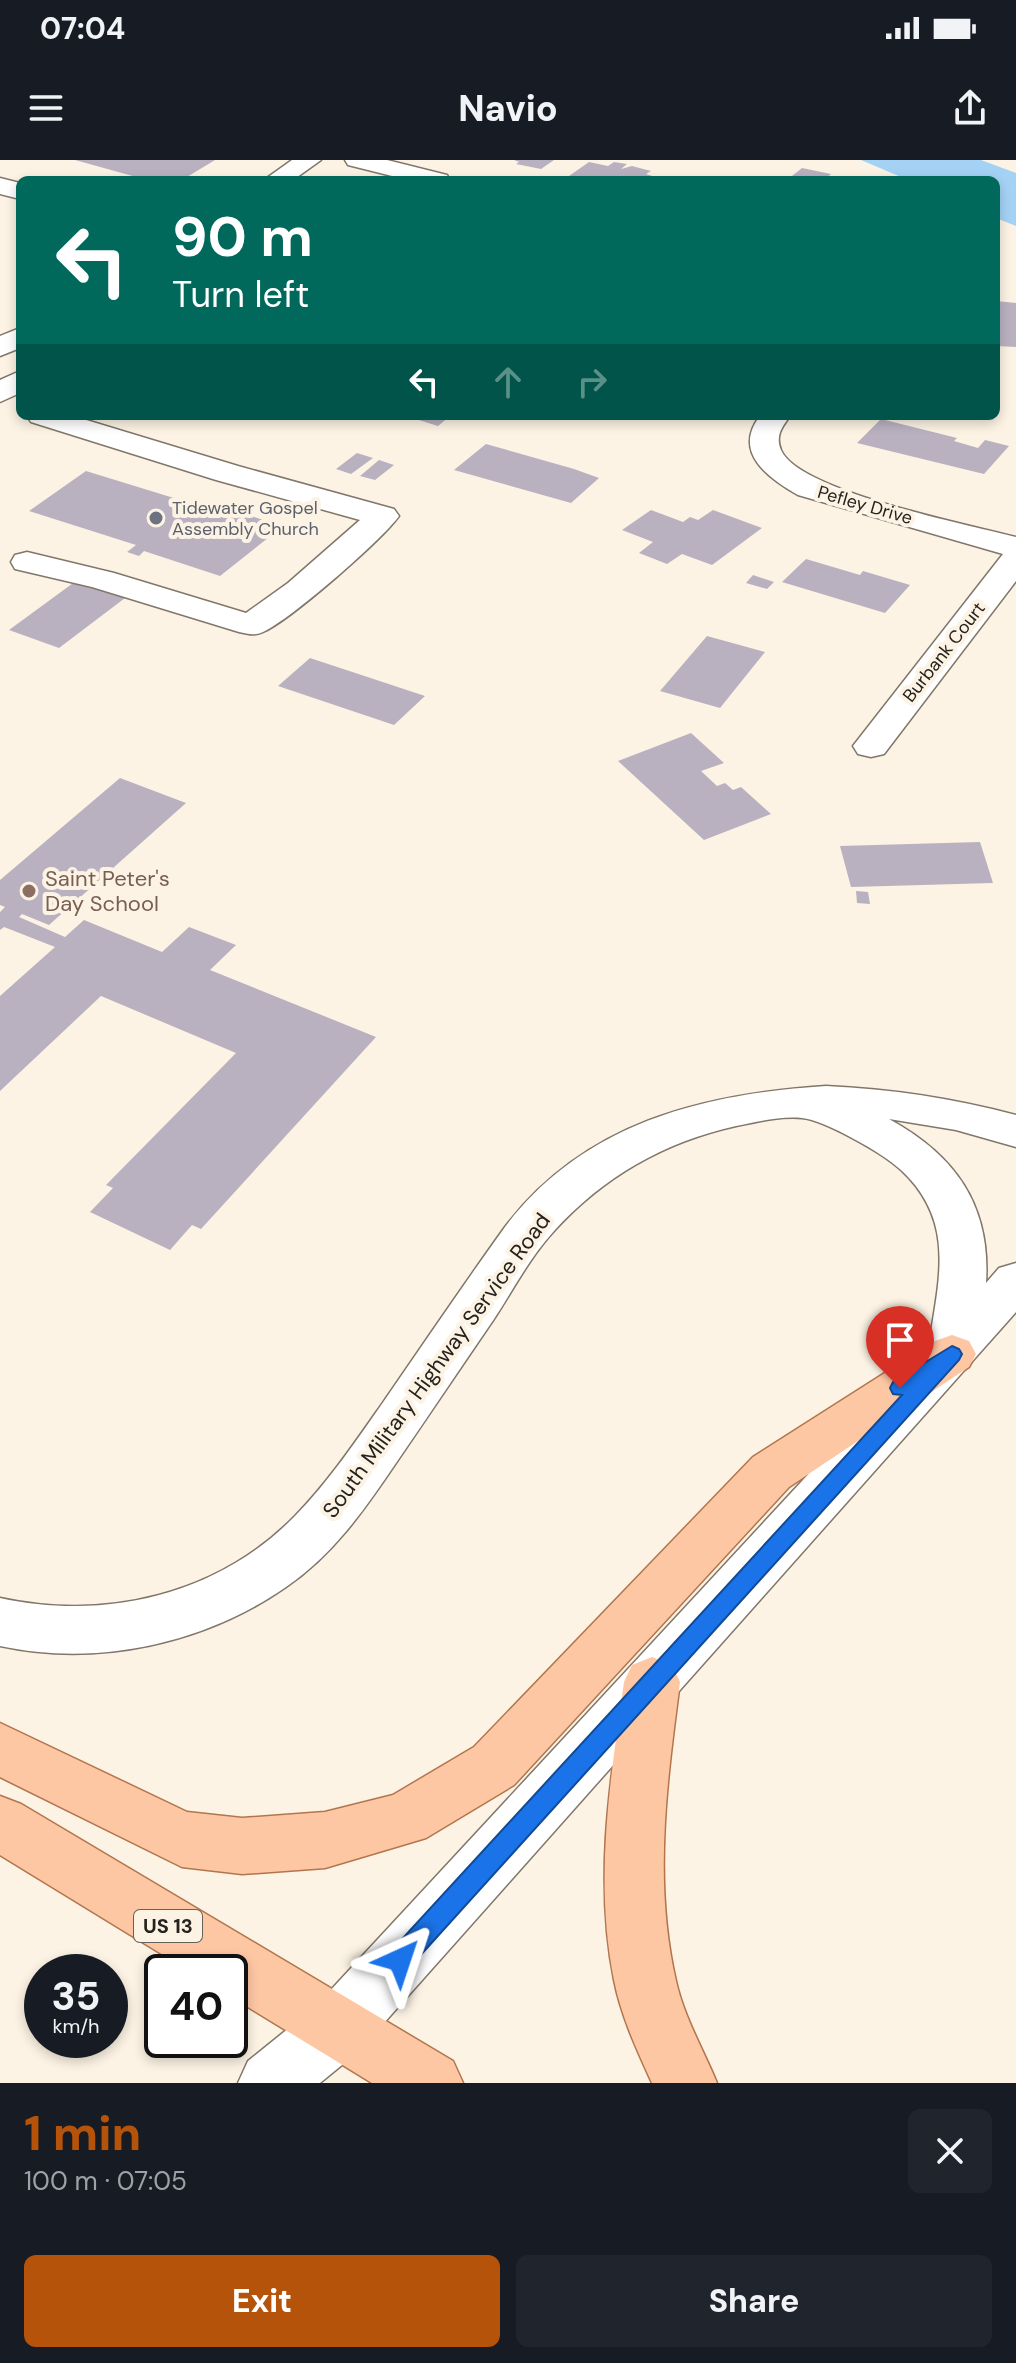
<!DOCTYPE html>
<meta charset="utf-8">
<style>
:root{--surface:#171b24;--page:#20242c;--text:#f1f3f6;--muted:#9ea1a6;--accent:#b45309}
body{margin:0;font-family:"DM Sans",sans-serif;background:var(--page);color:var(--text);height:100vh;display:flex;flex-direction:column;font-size:30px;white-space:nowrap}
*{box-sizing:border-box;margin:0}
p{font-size:26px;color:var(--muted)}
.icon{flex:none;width:44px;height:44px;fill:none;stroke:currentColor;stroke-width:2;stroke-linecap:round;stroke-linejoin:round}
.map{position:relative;height:1923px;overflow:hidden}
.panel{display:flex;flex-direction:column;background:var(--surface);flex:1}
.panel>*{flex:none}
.banner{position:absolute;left:16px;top:16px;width:984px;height:244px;border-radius:12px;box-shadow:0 4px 12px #0003;background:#00695c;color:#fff;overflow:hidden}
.speed{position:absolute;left:24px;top:1794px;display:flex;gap:16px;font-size:40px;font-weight:700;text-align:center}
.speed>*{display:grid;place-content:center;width:104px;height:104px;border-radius:50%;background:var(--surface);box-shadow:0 4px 12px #0003;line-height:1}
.speed small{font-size:20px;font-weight:400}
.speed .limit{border:4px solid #111;border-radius:12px;background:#fff;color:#111}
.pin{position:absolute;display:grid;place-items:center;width:68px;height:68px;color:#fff;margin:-82px -34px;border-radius:50% 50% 50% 0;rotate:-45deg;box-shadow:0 0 8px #0007}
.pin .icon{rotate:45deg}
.me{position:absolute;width:88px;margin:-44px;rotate:42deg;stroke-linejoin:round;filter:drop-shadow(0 0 6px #0008)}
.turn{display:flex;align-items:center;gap:28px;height:168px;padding:0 24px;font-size:36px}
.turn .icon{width:104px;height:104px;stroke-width:2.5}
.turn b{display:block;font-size:56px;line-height:68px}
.lanes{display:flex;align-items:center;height:76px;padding:0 24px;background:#0003;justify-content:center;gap:40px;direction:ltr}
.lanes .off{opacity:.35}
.round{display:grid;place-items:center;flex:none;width:84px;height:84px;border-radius:12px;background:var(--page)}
.head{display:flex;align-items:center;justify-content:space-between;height:136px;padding:0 24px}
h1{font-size:48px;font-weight:800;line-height:60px;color:var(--accent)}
.action{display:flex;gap:16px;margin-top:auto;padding:16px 24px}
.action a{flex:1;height:92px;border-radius:12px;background:var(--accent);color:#fff;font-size:32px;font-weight:800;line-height:92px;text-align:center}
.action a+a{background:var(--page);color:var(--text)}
.status{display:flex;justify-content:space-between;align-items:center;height:56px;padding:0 40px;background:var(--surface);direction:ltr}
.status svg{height:22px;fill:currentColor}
header{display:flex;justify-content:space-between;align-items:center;height:104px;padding:0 24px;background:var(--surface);font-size:36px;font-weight:800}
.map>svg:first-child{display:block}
</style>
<div class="status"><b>07:04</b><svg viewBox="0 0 49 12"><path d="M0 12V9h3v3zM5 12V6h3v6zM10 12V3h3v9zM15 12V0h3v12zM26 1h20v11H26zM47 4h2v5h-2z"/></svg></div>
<header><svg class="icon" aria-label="menu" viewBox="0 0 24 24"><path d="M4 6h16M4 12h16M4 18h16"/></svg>Navio<svg class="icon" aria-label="share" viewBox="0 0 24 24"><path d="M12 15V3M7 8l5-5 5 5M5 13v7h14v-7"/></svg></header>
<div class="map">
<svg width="1016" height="1923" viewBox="0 0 1016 1923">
<rect width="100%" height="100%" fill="#fcf3e4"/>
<path fill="#a4d2f5" d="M861,0H981L1016,13V66L996,58V20H908Z"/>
<path fill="#b9b1c0" d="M75,0H215L182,20L165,17L147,20Z
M514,0H554L541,9L516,4L519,2Z
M589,2L608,6L614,2L627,4L621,9L632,6L651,11L646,14L664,20H586L569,16Z
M802,8L831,14L824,20H787Z
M996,141L1016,143V187L996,186Z
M406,256H450L438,266Z
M881,259L957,278L954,281L978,288L985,280L1009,286L984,314L857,283Z
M486,284L574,309L599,318L571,343L454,310Z
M357,293L373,298L351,314L336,309Z
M379,300L394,305L375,320L360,316Z
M86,311L203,347L209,343L283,366L220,416L144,391L139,396L127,392L136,385L29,351Z
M651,350L683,362L690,357L698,360L713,350L762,368L712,405L682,394L667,404L639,393L653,382L622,370Z
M806,399L860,415L863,411L910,425L885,453L782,422Z
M753,415L774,422L767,429L746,423Z
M80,418L129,435L59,488L9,470Z
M707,476L765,492L720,548L660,531Z
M310,498L425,536L394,565L278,526Z
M691,573L724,603L701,611L717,626L725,623L733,630L741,627L771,654L704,680L618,601Z
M120,618L186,643L49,765L22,754L19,757L65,777L84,760L162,792L189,767L236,785L210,810L376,877L201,1069L192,1065L170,1090L90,1052L113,1028L106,1025L236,893L101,836L0,931V836L55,787L4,767L0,770V752L5,747L0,745V720Z
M980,682L993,723L851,727L840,686Z
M856,731L868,732L870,744L857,743Z"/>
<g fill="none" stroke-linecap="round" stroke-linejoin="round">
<g stroke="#80776a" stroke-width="3">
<path id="minor" d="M292,0H321L293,20H264Z
M345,0H387L447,15L450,20H408L348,5Z
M0,18L20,23V39L0,34Z
M20,168V188L0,196V176Z
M20,211V233L0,242V220Z
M27,256H73L238,306L394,349L399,356C382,380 290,460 263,472C254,476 248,474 239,472L92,427L15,409L11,402L15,395L27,392L114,413L246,453L288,423L360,360L216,320L31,262Z
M760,256H790C782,267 775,276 781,290C798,331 970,365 1016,377V421L884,594L871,597L858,594L853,586L1003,394L798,335C768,318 732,292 760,256Z
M826,926C892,929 952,938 1016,955V987L956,970L889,959C955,995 991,1045 986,1123L999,1108L1016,1103V1152L359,1891L320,1923H238L248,1901L315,1847L929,1184C939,1119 956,1061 901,1010C883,993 824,960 802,958C780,956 756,962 736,966C664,982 603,1017 554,1071C530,1097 513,1130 494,1159C461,1207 429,1255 396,1303C365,1349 333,1395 286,1427C204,1484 97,1507 0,1486V1438C106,1461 218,1435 295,1356C329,1321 356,1281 384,1241C424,1183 464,1124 505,1067C584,963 702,934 826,926Z"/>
</g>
<g stroke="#b2764e" stroke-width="3">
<path id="major" d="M952,1175L969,1181L976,1194L969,1207L789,1327L514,1625L426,1678L325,1708L242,1714L182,1707L0,1617V1563L187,1652L242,1658L325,1652L393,1635L474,1587L753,1297L935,1181Z
M652,1497L672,1505L680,1522C667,1621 653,1722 676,1821C684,1857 703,1889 717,1923H652C637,1890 621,1856 614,1820C594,1721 610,1621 624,1522L632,1505Z
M0,1636L21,1644L453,1901L463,1923H372L230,1836V1812H191L0,1695Z"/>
</g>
<use href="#minor" fill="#fff" fill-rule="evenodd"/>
<use href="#major" fill="#fec7a4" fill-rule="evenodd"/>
</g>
<path fill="#1a73e8" stroke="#114b97" stroke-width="2" d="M952,1186L959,1189L962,1194L959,1200L409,1808L400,1812L391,1808L387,1800L391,1791L902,1235L893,1234L890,1228L893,1222Z"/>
<circle fill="#6b7280" stroke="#fcf3e4" stroke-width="3" cx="156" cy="358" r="8"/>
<circle fill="#8d6e63" stroke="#fcf3e4" stroke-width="3" cx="29" cy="731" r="8"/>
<g text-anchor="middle" stroke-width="8" stroke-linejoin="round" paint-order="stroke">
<g font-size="18" fill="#26231e" stroke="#fcf3e4">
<text transform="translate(865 345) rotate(16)" y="6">Pefley Drive</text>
<text transform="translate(944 492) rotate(-52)" y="6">Burbank Court</text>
</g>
<g font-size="18" fill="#5b616d" stroke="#fcf3e4" text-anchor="start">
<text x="172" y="354">Tidewater Gospel<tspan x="172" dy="21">Assembly Church</tspan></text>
</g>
<rect fill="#fcf3e4" stroke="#666159" stroke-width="2" x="134" y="1750" width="68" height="32" rx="6"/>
<g font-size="20" font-weight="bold" fill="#26231e">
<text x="168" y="1773">US 13</text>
</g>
<g font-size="22" fill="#785e54" stroke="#fcf3e4" text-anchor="start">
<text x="45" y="726">Saint Peter's<tspan x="45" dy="25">Day School</tspan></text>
</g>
<g font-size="22" fill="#26231e" stroke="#fcf3e4">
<text transform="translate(436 1205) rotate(-54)" y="8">South Military Highway Service Road</text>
</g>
</g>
</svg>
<div class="speed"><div>35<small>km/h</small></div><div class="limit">40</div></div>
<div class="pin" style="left:900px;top:1228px;background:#d93025"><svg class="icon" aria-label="arrive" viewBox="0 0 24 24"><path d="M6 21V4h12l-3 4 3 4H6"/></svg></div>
<svg class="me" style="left:400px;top:1800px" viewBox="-20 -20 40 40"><path d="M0-17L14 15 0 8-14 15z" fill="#1a73e8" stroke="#fff" stroke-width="4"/></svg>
<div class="banner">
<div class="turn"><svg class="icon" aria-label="left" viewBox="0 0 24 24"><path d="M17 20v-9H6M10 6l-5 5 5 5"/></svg><div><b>90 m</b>Turn left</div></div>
<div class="lanes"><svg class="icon" aria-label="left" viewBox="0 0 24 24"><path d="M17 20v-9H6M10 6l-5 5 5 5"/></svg><svg class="icon off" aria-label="ahead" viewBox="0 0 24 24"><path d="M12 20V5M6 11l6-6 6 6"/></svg><svg class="icon off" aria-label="right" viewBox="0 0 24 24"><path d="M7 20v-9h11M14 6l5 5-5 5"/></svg></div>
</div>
</div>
<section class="panel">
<div class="head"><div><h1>1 min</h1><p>100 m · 07:05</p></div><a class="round"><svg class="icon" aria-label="close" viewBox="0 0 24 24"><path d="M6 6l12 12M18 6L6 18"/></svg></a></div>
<div class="action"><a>Exit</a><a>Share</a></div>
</section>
